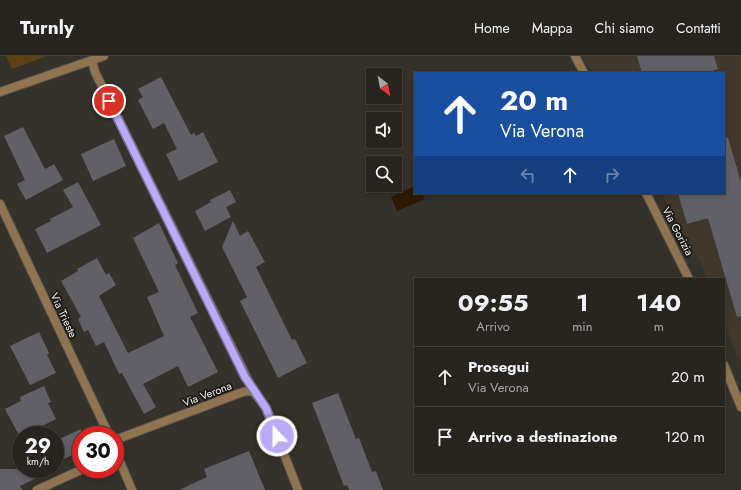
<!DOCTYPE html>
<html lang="it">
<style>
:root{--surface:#282520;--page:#34312d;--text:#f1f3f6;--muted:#a5a5a5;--line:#44423e}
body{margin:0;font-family:Jost,sans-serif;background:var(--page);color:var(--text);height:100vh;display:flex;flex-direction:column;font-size:15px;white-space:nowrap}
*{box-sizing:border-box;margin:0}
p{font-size:13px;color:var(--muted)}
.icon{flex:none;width:22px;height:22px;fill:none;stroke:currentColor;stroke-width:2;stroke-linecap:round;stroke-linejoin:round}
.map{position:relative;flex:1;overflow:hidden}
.sheet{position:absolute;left:414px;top:222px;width:311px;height:196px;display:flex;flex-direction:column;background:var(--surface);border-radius:0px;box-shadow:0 2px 6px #0003,0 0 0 1px var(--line)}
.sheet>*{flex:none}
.banner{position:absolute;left:414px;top:16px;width:311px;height:122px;border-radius:0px;box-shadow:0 2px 6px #0003,0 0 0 1px var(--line);background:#1a4fa0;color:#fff;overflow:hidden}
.needle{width:26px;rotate:148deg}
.fabs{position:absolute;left:366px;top:12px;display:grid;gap:8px}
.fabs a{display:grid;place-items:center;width:36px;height:36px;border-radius:0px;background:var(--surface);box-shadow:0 2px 6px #0003,0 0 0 1px var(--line);font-size:20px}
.speed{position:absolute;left:12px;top:370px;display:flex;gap:8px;font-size:20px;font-weight:700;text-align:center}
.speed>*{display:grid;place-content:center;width:52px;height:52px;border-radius:50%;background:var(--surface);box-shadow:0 2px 6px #0003,0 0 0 1px var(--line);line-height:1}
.speed small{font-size:10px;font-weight:400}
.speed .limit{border:6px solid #d22;background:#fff;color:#111}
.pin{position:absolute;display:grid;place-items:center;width:34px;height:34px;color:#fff;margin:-17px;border:2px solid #fff;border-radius:50%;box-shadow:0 1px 4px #0007}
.me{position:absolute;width:44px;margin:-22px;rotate:339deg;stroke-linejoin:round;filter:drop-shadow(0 0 3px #0008)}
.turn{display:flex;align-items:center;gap:14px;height:84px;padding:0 20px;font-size:18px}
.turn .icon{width:52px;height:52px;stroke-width:2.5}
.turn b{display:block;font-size:28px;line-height:34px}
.lanes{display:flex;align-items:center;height:38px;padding:0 20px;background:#0003;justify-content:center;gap:20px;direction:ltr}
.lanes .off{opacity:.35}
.eta{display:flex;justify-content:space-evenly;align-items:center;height:68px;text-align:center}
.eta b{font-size:24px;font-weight:700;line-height:28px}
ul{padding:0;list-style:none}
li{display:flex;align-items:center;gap:12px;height:60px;padding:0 20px;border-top:1px solid var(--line)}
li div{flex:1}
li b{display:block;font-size:15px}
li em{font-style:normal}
header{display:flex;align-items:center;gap:24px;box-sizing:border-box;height:56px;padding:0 20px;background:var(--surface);border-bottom:1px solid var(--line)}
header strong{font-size:19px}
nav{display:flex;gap:22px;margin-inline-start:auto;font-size:14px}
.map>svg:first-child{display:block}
</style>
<header>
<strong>Turnly</strong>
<nav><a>Home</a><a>Mappa</a><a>Chi siamo</a><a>Contatti</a></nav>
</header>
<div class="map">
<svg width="741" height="434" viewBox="0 0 741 434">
<rect width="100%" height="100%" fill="#35312b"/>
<path fill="#40382d" d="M582,0H741V310L724,266V223H707L701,207L661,137H724V17H592Z"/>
<path fill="#5d4014" d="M6,0H47L12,13Z"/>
<path fill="#2b1a01" d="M415,130V137H422L425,143L397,155L391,141Z"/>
<path fill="#616067" d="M637,0H714L718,13L706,17H642Z
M161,21L191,79L194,77L196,80L203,76L218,106L179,125L166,98L177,93L164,67L153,73L138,44L143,41L138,33Z
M23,71L45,113L54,108L63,124L26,144L17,128L25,124L4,80Z
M724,82H728L741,126V260L737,261L708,162L687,168L678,137H724Z
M114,83L126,110L93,125L81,98Z
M78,126L101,169L47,197L35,173L51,165L50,163L73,151L63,134Z
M230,134L236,146L226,151L231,161L205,175L195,155L211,146L210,144Z
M233,165L240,180L248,175L265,206L256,211L292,284L295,283L307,307L278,322L240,245L247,241L222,191Z
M159,167L178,207L175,209L198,257L190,261L218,316L188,331L178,310L143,328L156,351L144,358L122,317L119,318L104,286L96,290L88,274L84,276L78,263L81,261L61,225L78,215L77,213L97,202L106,219L109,217L116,229L99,240L128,297L164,280L147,241L159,236L133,182Z
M39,276L49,297L47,299L56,317L30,329L10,290Z
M44,330L51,346L48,347L56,363L25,379H21L20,381L5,353L21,345L20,341Z
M338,337L356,383L359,382L372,416L376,415L383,434H349L347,429L344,430L312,347Z
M81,373V395L55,407V385Z
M249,395L265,434H179L207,421L204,413Z
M0,413H55L20,430L22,434H0Z"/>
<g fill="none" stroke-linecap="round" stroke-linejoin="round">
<g stroke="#54504a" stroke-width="10">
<path id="street" d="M575,0L584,17
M92,4L95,16L254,336L247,335L240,337L115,384
M0,36L104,0
M646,137L689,223
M0,148L109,379
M724,309L741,351
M254,336L266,352L298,434
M115,394L132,434
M37,434L83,413"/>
</g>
<use href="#street" stroke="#90744f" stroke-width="8"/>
</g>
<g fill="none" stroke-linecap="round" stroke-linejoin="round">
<g stroke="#7a6ea0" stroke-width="10">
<path id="route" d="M109,45L245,321L266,352L277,380"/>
</g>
<use href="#route" stroke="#bbaaf6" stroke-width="7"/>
</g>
<g text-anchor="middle" stroke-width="3.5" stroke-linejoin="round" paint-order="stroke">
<g font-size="11" fill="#f4f1ee" stroke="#1b1917">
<text transform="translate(678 175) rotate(62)" y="4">Via Gorizia</text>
<text transform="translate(64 259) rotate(65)" y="4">Via Trieste</text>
<text transform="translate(207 338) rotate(-21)" y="4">Via Verona</text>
</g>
</g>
</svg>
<div class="fabs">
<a><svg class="needle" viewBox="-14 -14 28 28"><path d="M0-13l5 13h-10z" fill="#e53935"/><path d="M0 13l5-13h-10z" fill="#a5a5a5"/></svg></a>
<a><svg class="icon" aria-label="sound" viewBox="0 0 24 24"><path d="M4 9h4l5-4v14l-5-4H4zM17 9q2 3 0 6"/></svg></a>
<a><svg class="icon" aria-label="search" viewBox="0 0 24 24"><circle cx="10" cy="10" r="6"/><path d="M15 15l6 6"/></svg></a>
</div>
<div class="speed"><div>29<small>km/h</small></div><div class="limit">30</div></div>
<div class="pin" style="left:109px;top:45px;background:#d93025"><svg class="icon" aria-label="arrive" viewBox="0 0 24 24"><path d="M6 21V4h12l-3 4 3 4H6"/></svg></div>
<svg class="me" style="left:277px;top:380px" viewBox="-20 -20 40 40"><circle r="17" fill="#bbaaf6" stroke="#fff" stroke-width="3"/><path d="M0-11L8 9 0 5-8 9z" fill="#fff"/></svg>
<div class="banner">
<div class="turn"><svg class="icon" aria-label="ahead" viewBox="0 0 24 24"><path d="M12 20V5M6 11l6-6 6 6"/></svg><div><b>20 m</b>Via Verona</div></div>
<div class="lanes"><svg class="icon off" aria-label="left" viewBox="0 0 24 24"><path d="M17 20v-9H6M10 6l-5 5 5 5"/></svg><svg class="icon" aria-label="ahead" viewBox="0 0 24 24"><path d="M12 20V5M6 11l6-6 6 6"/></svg><svg class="icon off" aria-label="right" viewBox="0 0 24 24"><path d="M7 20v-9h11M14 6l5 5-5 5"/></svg></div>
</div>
<section class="sheet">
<div class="eta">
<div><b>09:55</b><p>Arrivo</p></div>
<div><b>1</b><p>min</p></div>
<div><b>140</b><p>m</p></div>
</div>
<ul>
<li><svg class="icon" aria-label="ahead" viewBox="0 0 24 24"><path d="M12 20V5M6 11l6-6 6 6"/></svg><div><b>Prosegui</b><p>Via Verona</p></div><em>20 m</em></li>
<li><svg class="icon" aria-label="arrive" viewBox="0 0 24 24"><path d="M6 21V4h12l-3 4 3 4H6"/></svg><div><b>Arrivo a destinazione</b></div><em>120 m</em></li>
</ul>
</section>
</div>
